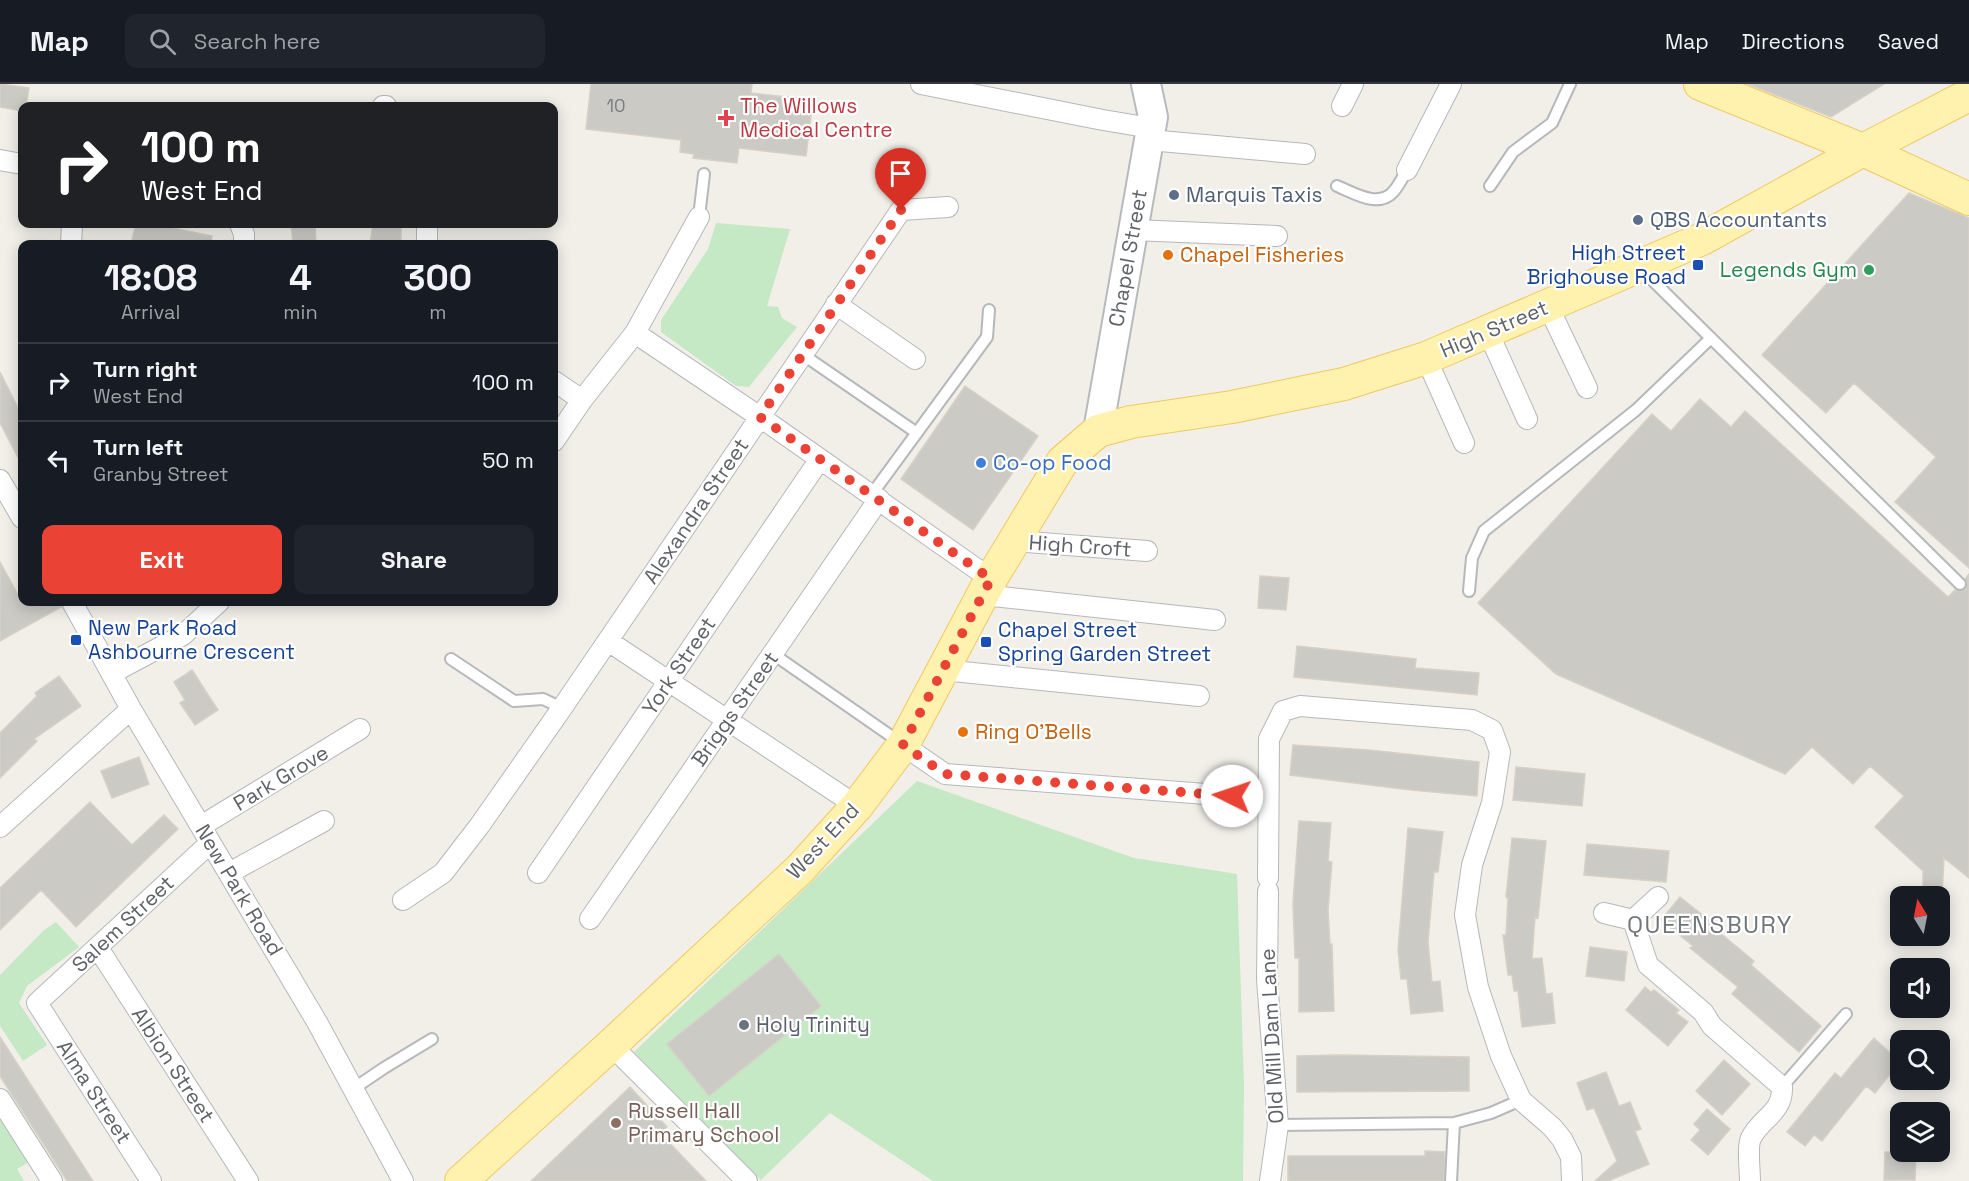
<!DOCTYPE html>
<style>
:root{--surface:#171b24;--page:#20242c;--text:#f1f3f6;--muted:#9ea1a6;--line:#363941;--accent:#ea4335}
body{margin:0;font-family:"Space Grotesk",sans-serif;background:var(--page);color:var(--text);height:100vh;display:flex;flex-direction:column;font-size:22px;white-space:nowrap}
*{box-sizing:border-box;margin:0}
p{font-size:20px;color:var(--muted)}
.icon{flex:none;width:33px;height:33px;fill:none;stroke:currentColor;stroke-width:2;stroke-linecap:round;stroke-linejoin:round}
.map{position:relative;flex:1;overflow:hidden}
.drawer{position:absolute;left:18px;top:156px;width:540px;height:366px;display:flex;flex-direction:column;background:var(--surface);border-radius:12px;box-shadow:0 3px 15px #0003}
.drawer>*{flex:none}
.guide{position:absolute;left:18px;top:18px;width:540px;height:126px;border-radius:12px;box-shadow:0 3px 15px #0003;background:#202124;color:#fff;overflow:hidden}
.needle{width:39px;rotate:350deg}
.fabs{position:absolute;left:1890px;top:802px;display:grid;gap:12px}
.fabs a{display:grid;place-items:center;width:60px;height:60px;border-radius:12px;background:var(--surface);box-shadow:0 3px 15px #0003;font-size:30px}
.pin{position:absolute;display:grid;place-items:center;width:51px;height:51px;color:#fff;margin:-62px -26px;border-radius:50% 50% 50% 0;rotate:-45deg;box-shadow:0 0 6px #0007}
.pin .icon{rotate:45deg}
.me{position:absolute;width:66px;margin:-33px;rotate:274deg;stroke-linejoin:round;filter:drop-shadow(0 0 4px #0008)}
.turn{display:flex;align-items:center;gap:21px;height:126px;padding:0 24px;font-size:27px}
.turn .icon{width:78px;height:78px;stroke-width:2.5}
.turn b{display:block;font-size:42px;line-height:51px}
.eta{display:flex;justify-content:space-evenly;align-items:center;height:102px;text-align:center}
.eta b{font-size:36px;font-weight:600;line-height:42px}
.action{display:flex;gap:12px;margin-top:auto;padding:12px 24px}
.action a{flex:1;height:69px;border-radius:12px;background:var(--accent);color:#fff;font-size:24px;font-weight:600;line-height:69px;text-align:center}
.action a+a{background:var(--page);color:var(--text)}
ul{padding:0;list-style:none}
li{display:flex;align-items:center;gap:18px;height:78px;padding:0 24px;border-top:2px solid var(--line)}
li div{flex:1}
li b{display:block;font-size:22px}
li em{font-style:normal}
header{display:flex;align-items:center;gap:36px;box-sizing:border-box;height:84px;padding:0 30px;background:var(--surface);border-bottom:2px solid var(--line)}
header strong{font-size:28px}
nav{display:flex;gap:33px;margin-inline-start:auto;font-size:21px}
.search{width:420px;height:54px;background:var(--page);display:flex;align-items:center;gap:15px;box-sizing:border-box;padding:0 21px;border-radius:12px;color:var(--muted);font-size:22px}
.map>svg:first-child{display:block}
</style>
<header>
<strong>Map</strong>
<div class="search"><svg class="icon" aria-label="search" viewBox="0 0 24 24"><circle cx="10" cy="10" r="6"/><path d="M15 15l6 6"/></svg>Search here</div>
<nav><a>Map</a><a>Directions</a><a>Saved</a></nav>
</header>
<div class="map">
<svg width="1969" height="1097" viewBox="0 0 1969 1097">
<rect width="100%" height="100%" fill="#f1efe8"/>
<path fill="#c5e8c5" d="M716,139L790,145L767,222L778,223L782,234L797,243L749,303L736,302L661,248V236L708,165Z
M917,697L1134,774L1237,790L1244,1000L1243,1097H933L830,1029L761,1096L634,968Z
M56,838L79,863L27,902L19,919L47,961L23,977L0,942V891L43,847Z
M3,1034L29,1078L17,1085L24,1097H0V1036Z"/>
<path fill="#cccac5" stroke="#d6d1c6" stroke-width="1.5" d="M0,0L29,4L26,22H22V27L0,23Z
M591,0H752L751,9L813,16L806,72L739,64L737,79L693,74L694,70L680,68L681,56L586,45Z
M1748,0H1884L1831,33Z
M1909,109L1969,134V484L1895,418L1936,373L1854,299L1826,329L1762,271Z
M136,140H153L212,152L211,160H131Z
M291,140H315L316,160H293Z
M373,140H401V160H370Z
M0,288L22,332V381L0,339Z
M965,302L1038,352L973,446L901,395Z
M1700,315L1731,343L1745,327L1948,513L1955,506L1961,507L1966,505L1967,499L1965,495L1969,490V794L1944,774L1942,813H1923V787L1875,743L1904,712L1870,682L1853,700L1812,663L1785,690L1556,590L1478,519L1652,330L1671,347Z
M0,478L22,518H60L61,523L0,557Z
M1260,492L1289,494L1286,526L1258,524Z
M1297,562L1416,575L1415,584L1479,589L1477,611L1294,593Z
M192,586L218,626L195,641L180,619L185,616L174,598Z
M59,592L81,622L34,655L37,657L0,694V649L37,612L35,609Z
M1293,661L1369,666L1479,678L1477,712L1411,706L1290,691Z
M139,673L149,700L112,714L101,687Z
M1516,683L1585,690L1582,722L1513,716Z
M90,718L132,761L164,731L178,745L76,843L41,806L0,846V804Z
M1299,737L1331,739L1328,777L1332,778L1328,826L1330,860H1332L1334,927L1299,928V874H1295L1293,819Z
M1408,744L1443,748L1438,788H1434L1428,858L1432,898L1440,897L1443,927L1411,930L1407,895H1401L1398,866Z
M1512,754L1546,757L1538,834L1535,833L1532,875L1542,874L1546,910L1552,909L1555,939L1522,943L1518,907H1514L1512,891H1508L1503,851H1506L1508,814L1506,813Z
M1587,760L1669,767L1666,798L1584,791Z
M1680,813L1710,837L1708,839L1754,877L1751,881L1821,942L1799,968L1732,910L1738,903L1690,864L1693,862L1661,836Z
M1590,863L1627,868L1624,897L1586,892Z
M779,870L821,922L709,1012L667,960Z
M1645,903L1651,908L1654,906L1679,926L1676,929L1688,938L1668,962L1626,926Z
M0,953L29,998L93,1097H67L0,992Z
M1874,954L1900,978L1875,1009L1866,1002L1822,1057L1814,1051L1805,1062L1787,1048L1835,989L1841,994Z
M1338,971L1469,973V1007L1297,1008V972Z
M1724,976L1750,1000L1722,1031L1696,1007Z
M1606,988L1619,1022L1630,1018L1641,1045L1635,1047L1649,1080L1608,1097H1595L1617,1077L1594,1024L1587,1026L1577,999Z
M630,1003L667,1043L660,1049L706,1097H531Z
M1707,1025L1730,1045L1708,1071L1691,1056L1700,1046L1694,1040Z
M1425,1067L1445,1068L1444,1097H1288V1072H1425Z
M1885,1068H1916L1915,1096H1884Z"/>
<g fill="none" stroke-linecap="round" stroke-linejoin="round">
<g stroke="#b5b8bc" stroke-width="14">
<path id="lane" d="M1337,102C1354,109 1379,125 1394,107C1399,101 1403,93 1407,86
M1490,102L1513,68L1552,39L1570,0
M699,133L704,90
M1640,184L1960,500
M802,270L917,349
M872,410L987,253L989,226
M1469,507L1472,474L1484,447L1636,326L1711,254
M773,570L901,659
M451,575L514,617L543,615L562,624
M1782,1003L1846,930
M353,1005L384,984L432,955
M1278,1041L1454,1039L1491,1029L1521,1016
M1451,1097L1454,1039"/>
</g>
<g stroke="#b5b8bc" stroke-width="22">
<path id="street" d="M921,0L1103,36L1151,44
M383,22H386
M1342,22L1353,0
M1149,56L1305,70
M0,76L22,80
M1407,86L1451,0
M240,140L244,150V160
M427,140V160
M1133,146L1277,152
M71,160L72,140
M836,220L915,275
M1548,222L1587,304
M1488,248L1527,335
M635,249L760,333L991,495
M1426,274L1464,359
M554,297L582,316
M554,357L582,316L635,249L699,133
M0,396L22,434
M1014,457L1147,467
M983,511L1215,536
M72,518L131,625L317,938L403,1097
M608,557L857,722
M943,586L1199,612
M112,589L183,551L219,518
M903,661L945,690L1232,712
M201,742L360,645
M0,743L131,625
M229,789L324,737
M538,789L820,375
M1268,794L1269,655L1283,627L1300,622L1472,636L1492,646L1500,668L1492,719L1472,781L1465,831L1478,903L1501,972L1521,1016L1552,1043L1562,1055L1571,1073L1572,1097
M1268,807L1267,895L1278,1041L1270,1097
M1658,813L1633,836L1648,881L1703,928L1712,942L1782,1003C1783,1029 1761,1034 1751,1054C1747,1062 1750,1087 1750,1097
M403,816L443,789L480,741L562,624L901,126L948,123
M1604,829L1633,836
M590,835L879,415
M98,864L248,1097
M611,961L747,1097
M0,1015L52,1097
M151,1097L37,919L209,760"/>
</g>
<g stroke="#b6babf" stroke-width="32">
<path id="secondary" d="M1098,347L1153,33L1146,0"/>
</g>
<g stroke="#f2c960" stroke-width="34">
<path id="primary" d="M1700,0L1863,66L1969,115
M461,1097L611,961L800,785L857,722L903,661L991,495L1062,378L1098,347L1131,338L1232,323L1344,300L1426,274L1702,155L1863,66L1969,11"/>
</g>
<use href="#lane" stroke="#fff" stroke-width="10"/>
<use href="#street" stroke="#fff" stroke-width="20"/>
<use href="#secondary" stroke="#fff" stroke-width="28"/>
<use href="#primary" stroke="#fff2af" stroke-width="32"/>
</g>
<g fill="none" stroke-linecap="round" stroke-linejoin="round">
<path stroke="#ea4335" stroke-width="10" stroke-dasharray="0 18" d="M901,126L760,333L991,495L903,661L945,690L1232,712"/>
</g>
<path fill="#e0444e" stroke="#fff" stroke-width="2" d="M723 25h6v6h6v6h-6v6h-6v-6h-6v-6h6z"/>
<g fill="#5c6f8a" stroke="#fff" stroke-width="2">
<circle cx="1174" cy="111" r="6"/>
<circle cx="1638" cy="136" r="6"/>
</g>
<g fill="#e8710a" stroke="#fff" stroke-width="2">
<circle cx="1168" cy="171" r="6"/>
<circle cx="963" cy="648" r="6"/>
</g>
<g fill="#1a4fb4" stroke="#fff" stroke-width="2">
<rect x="1692" y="175" width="12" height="12" rx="3"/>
<rect x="70" y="550" width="12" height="12" rx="3"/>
<rect x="980" y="552" width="12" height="12" rx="3"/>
</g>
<circle fill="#2e9e5b" stroke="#fff" stroke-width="2" cx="1869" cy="186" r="6"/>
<circle fill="#3f7fe0" stroke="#fff" stroke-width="2" cx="981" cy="379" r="6"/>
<circle fill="#6b7280" stroke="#fff" stroke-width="2" cx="744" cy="941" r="6"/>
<circle fill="#8d6e63" stroke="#fff" stroke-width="2" cx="616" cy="1039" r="6"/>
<g text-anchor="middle" stroke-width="4.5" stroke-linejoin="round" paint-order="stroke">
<g font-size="18" fill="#7a7d7f">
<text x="616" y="28">10</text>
</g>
<g font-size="21" fill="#be3a42" stroke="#fff" text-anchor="start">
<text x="740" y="29">The Willows<tspan x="740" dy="24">Medical Centre</tspan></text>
</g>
<g font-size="21" fill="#4e5e75" stroke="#fff" text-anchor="start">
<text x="1186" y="118">Marquis Taxis</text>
<text x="1650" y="143">QBS Accountants</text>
</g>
<g font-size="21" fill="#164399" stroke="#fff" text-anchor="start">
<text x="1686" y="176" text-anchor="end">High Street<tspan x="1686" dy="24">Brighouse Road</tspan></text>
<text x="88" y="551">New Park Road<tspan x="88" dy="24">Ashbourne Crescent</tspan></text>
<text x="998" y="553">Chapel Street<tspan x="998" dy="24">Spring Garden Street</tspan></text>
</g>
<g font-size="21" fill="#c56008" stroke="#fff" text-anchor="start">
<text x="1180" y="178">Chapel Fisheries</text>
<text x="975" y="655">Ring O'Bells</text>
</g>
<g font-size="21" fill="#5f6368" stroke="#fff">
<text transform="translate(1128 174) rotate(-80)" y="7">Chapel Street</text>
<text transform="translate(1494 245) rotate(-23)" y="7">High Street</text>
<text transform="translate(696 427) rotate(-56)" y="7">Alexandra Street</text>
<text transform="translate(1080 462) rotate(4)" y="7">High Croft</text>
<text transform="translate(679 582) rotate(-56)" y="7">York Street</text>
<text transform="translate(735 625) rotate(-55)" y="7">Briggs Street</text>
<text transform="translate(281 694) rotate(-31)" y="7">Park Grove</text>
<text transform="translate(823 757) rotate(-47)" y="7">West End</text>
<text transform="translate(239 806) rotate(59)" y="7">New Park Road</text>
<text transform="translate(123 840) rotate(-43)" y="7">Salem Street</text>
<text transform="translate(1272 952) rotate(-93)" y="7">Old Mill Dam Lane</text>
<text transform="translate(173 981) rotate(57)" y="7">Albion Street</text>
<text transform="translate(94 1008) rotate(57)" y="7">Alma Street</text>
</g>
<g font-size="21" fill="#27864d" stroke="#fff" text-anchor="end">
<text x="1857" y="193">Legends Gym</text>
</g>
<g font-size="21" fill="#366cbe" stroke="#fff" text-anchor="start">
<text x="993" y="386">Co-op Food</text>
</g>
<g font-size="21" fill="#5b616d" stroke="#fff" text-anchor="start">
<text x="756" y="948">Holy Trinity</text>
</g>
<g font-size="21" fill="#785e54" stroke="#fff" text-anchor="start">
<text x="628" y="1034">Russell Hall<tspan x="628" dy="24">Primary School</tspan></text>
</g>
<g font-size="24" letter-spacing="1.5" fill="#70757a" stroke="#fff">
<text x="1710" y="849">QUEENSBURY</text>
</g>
</g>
</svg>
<div class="fabs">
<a><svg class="needle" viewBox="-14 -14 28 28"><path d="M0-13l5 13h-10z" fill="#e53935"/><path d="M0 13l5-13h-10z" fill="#9ea1a6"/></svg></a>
<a><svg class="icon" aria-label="sound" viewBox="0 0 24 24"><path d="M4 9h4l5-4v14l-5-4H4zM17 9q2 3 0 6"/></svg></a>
<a><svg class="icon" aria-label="search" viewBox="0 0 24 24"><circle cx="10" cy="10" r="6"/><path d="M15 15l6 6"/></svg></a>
<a><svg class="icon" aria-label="layers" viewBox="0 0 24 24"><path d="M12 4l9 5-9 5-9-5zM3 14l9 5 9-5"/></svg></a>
</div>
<div class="pin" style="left:901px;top:126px;background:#d93025"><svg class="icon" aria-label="arrive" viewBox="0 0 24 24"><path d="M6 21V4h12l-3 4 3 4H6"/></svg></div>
<svg class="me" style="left:1232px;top:712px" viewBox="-20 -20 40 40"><circle r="19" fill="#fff"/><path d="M0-13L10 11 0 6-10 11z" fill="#ea4335"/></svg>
<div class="guide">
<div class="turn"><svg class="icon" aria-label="right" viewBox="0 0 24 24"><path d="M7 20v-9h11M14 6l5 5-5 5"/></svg><div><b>100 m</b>West End</div></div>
</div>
<section class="drawer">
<div class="eta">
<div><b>18:08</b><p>Arrival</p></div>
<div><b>4</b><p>min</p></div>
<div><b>300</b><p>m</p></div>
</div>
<ul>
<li><svg class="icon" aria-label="right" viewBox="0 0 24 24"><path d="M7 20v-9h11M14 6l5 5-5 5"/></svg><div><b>Turn right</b><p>West End</p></div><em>100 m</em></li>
<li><svg class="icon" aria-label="left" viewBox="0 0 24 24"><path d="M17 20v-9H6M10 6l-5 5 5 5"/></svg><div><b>Turn left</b><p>Granby Street</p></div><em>50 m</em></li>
</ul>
<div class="action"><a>Exit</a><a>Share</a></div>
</section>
</div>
